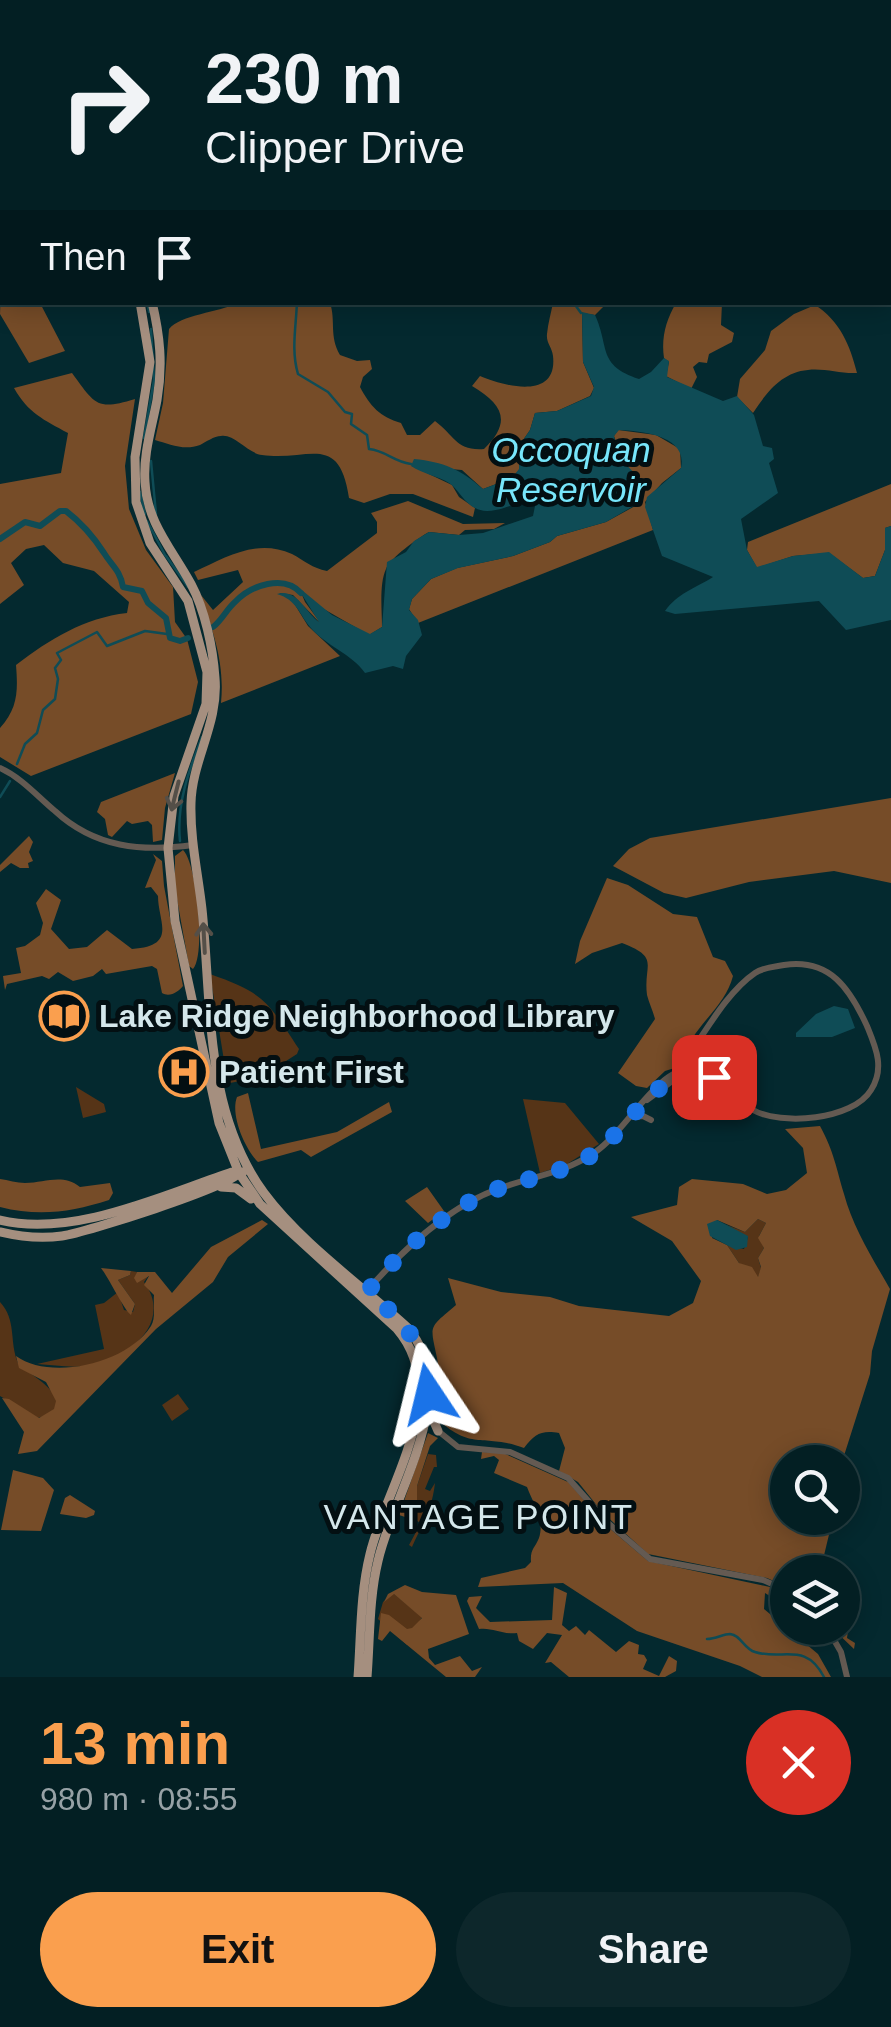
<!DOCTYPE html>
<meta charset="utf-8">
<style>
:root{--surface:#031f23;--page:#0d272b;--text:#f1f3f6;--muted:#97a2a6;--line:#243d41;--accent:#fa9f4e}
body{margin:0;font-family:Helvetica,sans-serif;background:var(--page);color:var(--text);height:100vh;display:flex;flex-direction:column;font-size:38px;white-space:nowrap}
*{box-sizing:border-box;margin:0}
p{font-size:32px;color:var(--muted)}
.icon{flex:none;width:55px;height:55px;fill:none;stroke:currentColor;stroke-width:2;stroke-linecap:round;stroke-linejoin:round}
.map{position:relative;height:1677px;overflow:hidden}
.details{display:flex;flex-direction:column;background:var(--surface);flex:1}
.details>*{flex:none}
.hud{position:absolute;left:0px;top:0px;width:892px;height:305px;box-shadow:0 5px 25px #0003,0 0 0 2px var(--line);background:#031f23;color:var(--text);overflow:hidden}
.buttons{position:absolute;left:770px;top:1445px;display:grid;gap:20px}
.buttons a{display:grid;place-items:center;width:90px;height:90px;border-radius:50%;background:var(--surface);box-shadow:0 5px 25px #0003,0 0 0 2px var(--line);font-size:50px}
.pin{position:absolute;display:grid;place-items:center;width:85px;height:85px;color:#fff;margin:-42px;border-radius:20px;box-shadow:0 5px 15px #0006}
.me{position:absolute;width:110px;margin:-55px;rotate:350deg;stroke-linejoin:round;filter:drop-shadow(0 0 8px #0008)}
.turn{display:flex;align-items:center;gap:35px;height:210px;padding:0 40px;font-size:45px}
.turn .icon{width:130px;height:130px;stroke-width:2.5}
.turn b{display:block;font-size:70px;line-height:85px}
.then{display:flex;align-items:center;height:95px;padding:0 40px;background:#0003;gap:20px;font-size:38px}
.round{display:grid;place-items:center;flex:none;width:105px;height:105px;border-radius:52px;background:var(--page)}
.headline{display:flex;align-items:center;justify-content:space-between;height:170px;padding:0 40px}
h1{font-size:60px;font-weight:800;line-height:75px;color:var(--accent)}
.action{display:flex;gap:20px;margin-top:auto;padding:20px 40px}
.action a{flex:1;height:115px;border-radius:60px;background:var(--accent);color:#111;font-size:40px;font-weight:800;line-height:115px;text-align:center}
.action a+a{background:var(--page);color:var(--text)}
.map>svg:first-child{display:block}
</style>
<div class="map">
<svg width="891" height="1677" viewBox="0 0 891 1677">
<rect width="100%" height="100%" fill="#04292f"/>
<path fill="#563417" d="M210,974C266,994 267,1001 299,1049L297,1054L261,1077L230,1083L227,1079Z
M76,1087L104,1104L106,1112L83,1118Z
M523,1099L565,1103L599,1144L567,1164L540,1173Z
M758,1219L766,1223L759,1236L764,1248L758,1258L761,1268L758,1278L739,1263L727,1245L744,1249L748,1237L724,1224L745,1232Z
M131,1271L137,1272L135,1278L149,1275L144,1282C175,1324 125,1361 85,1366C69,1368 53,1365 37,1364L104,1349L95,1305L104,1303L118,1292L124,1310L133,1312L135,1304L118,1280L130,1275Z
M0,1302C17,1320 9,1342 18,1363C20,1370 90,1403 38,1418L0,1396Z
M178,1394L189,1409L172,1421L162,1405Z
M428,1454L436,1455L437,1467H434L425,1489L430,1491L435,1483C432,1510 423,1522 412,1547L409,1545L421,1523L417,1521V1486Z
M393,1593L422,1617L407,1645L378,1619L383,1602Z"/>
<path fill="#764c28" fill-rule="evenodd" d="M2,258V302L40,303L65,351L29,363L0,314Z
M238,303H330C336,321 329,336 340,355L357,361L370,360L372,369L363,377L360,387C370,406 380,417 401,423L407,435H420L435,421C455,436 456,451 484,449C513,421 502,404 472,386L480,376C503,386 558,401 553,356C552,347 546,343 547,334C548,323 551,313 553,303H607L595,315L582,313L583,362L594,388L590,396L557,411L535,413L530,430L519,446L520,469L512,478L483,489L462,470L412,466L452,485L459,497L475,508L473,517L413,494H390L364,503L349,498C339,431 308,462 262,455C247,453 235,434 221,436C214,436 206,442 200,445C184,451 169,444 155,440L163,403L169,329C180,315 219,312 238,303Z
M676,303H722L721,325L734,333L732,342L709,354L707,363L699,362L693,367L697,377L691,389L666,376L669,362L664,358C661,338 666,320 676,303Z
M815,305C840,321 850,345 857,373C841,374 824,368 808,370C782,372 766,393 753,413L737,397L740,379L765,350L771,331L794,314Z
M72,373C95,404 96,411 135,399L125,466L129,509L146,550L173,587L175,622L187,639L198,682L191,714L31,776L0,757V728C18,708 18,691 16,665C50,639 84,618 127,613L129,602L94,571L63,563L44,545L26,549L11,563L24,585L0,604V484L61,473L68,433C44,420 28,413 14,388Z
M618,430L656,435L680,449L681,468L662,483L645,502L653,530L418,623L409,609L412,599L431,579L457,568L513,556L550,542L557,536L606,522L637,505L644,489L636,474L625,467L614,436Z
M891,484V526L885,528V550L875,576L863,578L829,553L793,556L757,568L747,550L748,542Z
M408,501L463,524L505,523L494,529L465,530L459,535L429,532C418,538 390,558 386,569C379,584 382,611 382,627L369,635L322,608L300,590L305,602L322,625L293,595L279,593L292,600L308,626L340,656L221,703C225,662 213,633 201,595L213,610L243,582L238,570L198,580L194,572C226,557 257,538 292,554C305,561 312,568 327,571L377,533V522L371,513Z
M175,773L165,808L162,840L153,842L152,825L148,821L132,824L127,821L112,837L108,835L105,819L97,812L101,802Z
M891,798V883L834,871L749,882L686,898L664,893L613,866L629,849L650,838Z
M29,836L33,842L29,852L33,861L28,863L29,868H20L11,863L0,872V865Z
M183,850C197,863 206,955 193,969L189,966L175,888V856Z
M153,854L162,861L164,886L183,986C179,991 170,998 162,993L157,969L152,966L106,974L102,969L93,976L73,981L58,972L49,979L42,976L7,984L5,990L3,976L21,973L16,948L25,946L40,935L43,923L36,903L46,889L61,900L51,929L69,949L87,947L107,930L132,949C178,946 158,922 158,896L151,887L145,888L156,860Z
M607,878L628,885L673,914L697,917L713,957L725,961L733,976C724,1011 687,1029 681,1066L665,1071L647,1088L636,1086L618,1073L655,1019C653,1011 649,1003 647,995C643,964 661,958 622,943L592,953L575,964L580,941Z
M248,1093L261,1149L337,1132L389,1102L392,1112L311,1157L301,1150L258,1162C245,1149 230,1115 237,1097Z
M820,1126C834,1152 836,1167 844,1194C853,1228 873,1259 890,1289L872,1351L870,1374L842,1462H788V1518H833L820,1572L813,1569L809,1572H788L787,1587L767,1578L648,1554L603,1513L578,1482L559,1471L565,1448L559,1433C541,1430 535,1434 524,1448C480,1432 472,1453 433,1415C436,1396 441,1377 437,1358C430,1324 428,1329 456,1305L448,1278L501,1292L550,1297L579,1306L669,1316L693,1303L701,1281L672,1241L631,1217L677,1205L679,1187L692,1179L743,1184L767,1194L786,1190L807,1173L803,1148L785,1129ZM758,1219L766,1223L758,1238L764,1248L758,1258L761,1267L758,1277L752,1267L739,1263L727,1245L712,1238L717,1220L745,1232Z
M0,1179C8,1180 17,1183 25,1183C45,1183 62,1173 80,1187L110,1183L113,1193L109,1200C72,1212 39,1217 0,1207Z
M427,1187L444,1211L428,1223L405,1201Z
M262,1220L268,1224L228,1257L213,1282L156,1329L37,1451L18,1454L24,1432L2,1398L9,1399L39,1418L54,1409L56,1401L46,1382L19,1368L16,1356C50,1381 127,1364 151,1326C156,1318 153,1305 154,1295L144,1285L149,1276L137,1283L134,1278L137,1272H155L172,1293L211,1247Z
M101,1268L131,1271L130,1275L118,1280L135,1304L131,1315C124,1310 110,1280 101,1268Z
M428,1433L438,1438L430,1446L417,1486V1521L399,1515Z
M482,1452L503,1453L568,1482L608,1527L648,1561L779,1589L773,1598L765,1593L764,1609L818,1654L831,1677H762L740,1666L637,1631L563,1583L478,1587L481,1578L525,1568L531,1562C530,1549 535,1548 539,1538C545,1520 533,1503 527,1487L494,1473L499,1460L494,1456L481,1459Z
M13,1470L43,1478L54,1490L41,1531L1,1530Z
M70,1495L95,1511L94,1515L86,1518L60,1514L65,1498Z
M405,1585L422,1592L456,1595L469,1634L428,1649L429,1658L435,1665L460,1656L472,1671L482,1667L475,1677H446L390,1631L382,1641L378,1639L381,1613L389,1615L407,1629L412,1628L422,1618L394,1594L384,1602L388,1594Z
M554,1587L567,1593L562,1625L569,1631L576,1626L585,1635L589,1630L616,1652L629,1641L639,1645L638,1654L644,1655L647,1660L643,1669L659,1676L669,1656L677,1661L676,1671L665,1677H569L551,1662L545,1663L562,1635L547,1633L533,1649L519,1641L517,1633C503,1635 492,1627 479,1629L467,1601L469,1597L482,1596L476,1608L490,1622L552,1620Z
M843,1598L857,1610L850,1616L847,1638L855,1643L854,1649L832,1628H842Z"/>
<path fill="#0f4c56" d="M582,312L595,315C610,348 597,365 639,379L651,372L664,358L669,361L667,377L723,401L737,396L754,415L763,446L772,448L774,459L769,463L778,493L741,519L747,550L757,567L793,556L829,552L863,578L875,576L885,550V528L891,526V620L846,630L819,601L675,614L665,611C678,593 694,589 713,577L662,556L645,507L647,497L681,468C688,436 643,431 619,430L614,436C620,469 635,466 644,489L637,504L606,522L557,536L550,542L513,556L458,568L431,579L412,599L409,610L418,620L422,635L406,656L403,669L393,666L365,673C352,654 326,646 310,627C299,614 297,600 277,594C297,588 305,612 319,622L299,590L303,591L332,615L370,634L382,627L387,562L406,552L414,541L429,532L459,535L483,533L533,516L535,506C518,498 505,511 487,511C466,510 462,492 449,483C438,476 423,474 411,466L414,459C444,462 460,469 483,489L512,478L519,469V446L530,430L535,413L557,411L591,396L594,387L583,362Z
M834,1006L848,1009L855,1028L832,1037H796V1033L816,1014Z
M717,1220L748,1236L747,1247L736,1250L710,1236L707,1224Z"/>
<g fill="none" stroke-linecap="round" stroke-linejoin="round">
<path stroke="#0f4c56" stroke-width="2.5" d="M67,0L69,2
M147,302L149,312
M297,302C296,327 291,351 298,374L328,392L345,412L352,414L351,424L367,435L369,449C387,451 392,461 411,464
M573,302L581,313
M144,438L154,380L151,329
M151,461L156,514
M140,492L145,514
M147,521L165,555
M166,556L188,587
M17,764L25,744L37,733L43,710L55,699L58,679L55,668L61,660L57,653L97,632L107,646L145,631L167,634
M0,797L10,781
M180,841C176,805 189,770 202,737
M707,1639C716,1639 723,1634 730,1634C741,1635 744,1649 755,1652C783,1661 805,1641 824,1677"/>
<path stroke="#0f4c56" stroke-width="6" d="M0,539L25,522L40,526L60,511H66C83,524 93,536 104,553C112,566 120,570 123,587L142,591L148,603L166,618L170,638L180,641L188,638
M213,627C222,620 226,610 235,602C251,585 284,574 301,593"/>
<path stroke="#645a52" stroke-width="6" d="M0,768C22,778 37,796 55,811C95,848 142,852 193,845
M647,1100C675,1081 686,1060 723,1082
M634,1117L643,1116L651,1120
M366,1292C401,1252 445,1209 495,1190C529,1177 563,1174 594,1153C628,1130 656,1068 694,1068C727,1067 729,1097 753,1110C781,1126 853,1120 871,1090C885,1068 876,1048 867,1026C850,989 830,958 784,965C774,967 764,967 755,973C730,990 710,1024 693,1049C689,1057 687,1064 687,1073
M437,1430L458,1447L510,1452L568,1478L608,1523L650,1559L763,1580L788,1591
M827,1628L841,1652L847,1677"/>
<path stroke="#a58f7f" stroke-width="9" d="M62,0L63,2
M74,0L75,2
M140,302L150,362L135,457L136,502L150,543L188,601L207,672L206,704L174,796L168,848L175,921L219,1123L239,1173L260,1204L397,1329C453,1394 386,1486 370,1554C360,1594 361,1637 358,1677
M152,302C160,336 163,365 157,400C152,427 143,454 145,482C147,523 172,549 191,584C205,610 213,648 215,678C219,723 192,760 191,803C190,839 198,874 202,909C212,1004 204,1111 264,1193C301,1243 361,1285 407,1327C464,1392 393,1493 378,1561C369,1598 370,1639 367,1677
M221,1187L236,1188L251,1199
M0,1220C73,1238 163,1195 232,1172H243
M0,1232C21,1237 41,1239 62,1236C87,1232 227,1188 239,1173
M428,1408L438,1431"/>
</g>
<defs><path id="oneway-shaft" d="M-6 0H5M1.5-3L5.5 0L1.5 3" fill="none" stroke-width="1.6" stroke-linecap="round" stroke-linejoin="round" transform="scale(2.5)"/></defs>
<g stroke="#544f48">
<use href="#oneway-shaft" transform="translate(175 796) rotate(104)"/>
<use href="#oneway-shaft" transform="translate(204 938) rotate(-93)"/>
</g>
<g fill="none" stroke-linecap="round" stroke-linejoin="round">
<path stroke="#1a73e8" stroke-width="18" stroke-dasharray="0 32.4" d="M429,1394C430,1345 401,1321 368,1291C400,1251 451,1205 500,1188C532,1177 563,1173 593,1154C632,1128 660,1058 714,1077"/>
</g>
<defs>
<g id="library-ring" transform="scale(2.5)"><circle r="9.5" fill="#030f12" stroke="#fa9f4e" stroke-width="1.5"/><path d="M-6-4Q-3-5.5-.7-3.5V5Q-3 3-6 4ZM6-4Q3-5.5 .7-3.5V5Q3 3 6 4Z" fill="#fa9f4e"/></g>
<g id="hospital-ring" transform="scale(2.5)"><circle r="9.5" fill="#030f12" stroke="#fa9f4e" stroke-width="1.5"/><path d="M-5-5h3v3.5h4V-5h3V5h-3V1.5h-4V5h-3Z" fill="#fa9f4e"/></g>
</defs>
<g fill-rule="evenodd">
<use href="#library-ring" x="64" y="1016"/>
<use href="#hospital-ring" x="184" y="1072"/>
</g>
<g text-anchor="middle" stroke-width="10" stroke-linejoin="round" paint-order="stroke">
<g font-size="32" font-weight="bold" fill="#d4e7eb" stroke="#030f12" text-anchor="start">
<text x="99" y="1027">Lake Ridge Neighborhood Library</text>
<text x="219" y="1083">Patient First</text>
</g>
<g font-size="35" font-style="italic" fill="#77e6fb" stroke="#030f12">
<text x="571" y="462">Occoquan<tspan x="571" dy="40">Reservoir</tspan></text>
</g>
<g font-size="35" letter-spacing="2.5" fill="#d4e7eb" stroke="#030f12">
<text x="479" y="1529">VANTAGE POINT</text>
</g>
</g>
</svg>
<div class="buttons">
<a><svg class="icon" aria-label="search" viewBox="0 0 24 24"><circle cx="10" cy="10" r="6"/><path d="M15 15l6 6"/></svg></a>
<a><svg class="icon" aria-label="layers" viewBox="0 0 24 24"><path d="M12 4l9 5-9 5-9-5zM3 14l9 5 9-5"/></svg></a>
</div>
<div class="pin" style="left:714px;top:1077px;background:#d93025"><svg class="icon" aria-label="arrive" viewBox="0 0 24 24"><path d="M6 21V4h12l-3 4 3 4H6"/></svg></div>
<svg class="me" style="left:429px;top:1394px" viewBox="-20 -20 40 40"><path d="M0-17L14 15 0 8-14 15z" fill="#1a73e8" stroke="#fff" stroke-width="4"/></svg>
<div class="hud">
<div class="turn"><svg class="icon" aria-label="right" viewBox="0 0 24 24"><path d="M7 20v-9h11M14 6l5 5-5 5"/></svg><div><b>230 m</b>Clipper Drive</div></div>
<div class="then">Then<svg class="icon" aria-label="arrive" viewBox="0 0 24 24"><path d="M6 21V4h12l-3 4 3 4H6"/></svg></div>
</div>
</div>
<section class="details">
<div class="headline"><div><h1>13 min</h1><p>980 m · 08:55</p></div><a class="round" style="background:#d93025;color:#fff"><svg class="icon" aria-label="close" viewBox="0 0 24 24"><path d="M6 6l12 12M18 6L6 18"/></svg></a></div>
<div class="action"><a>Exit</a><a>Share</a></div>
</section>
